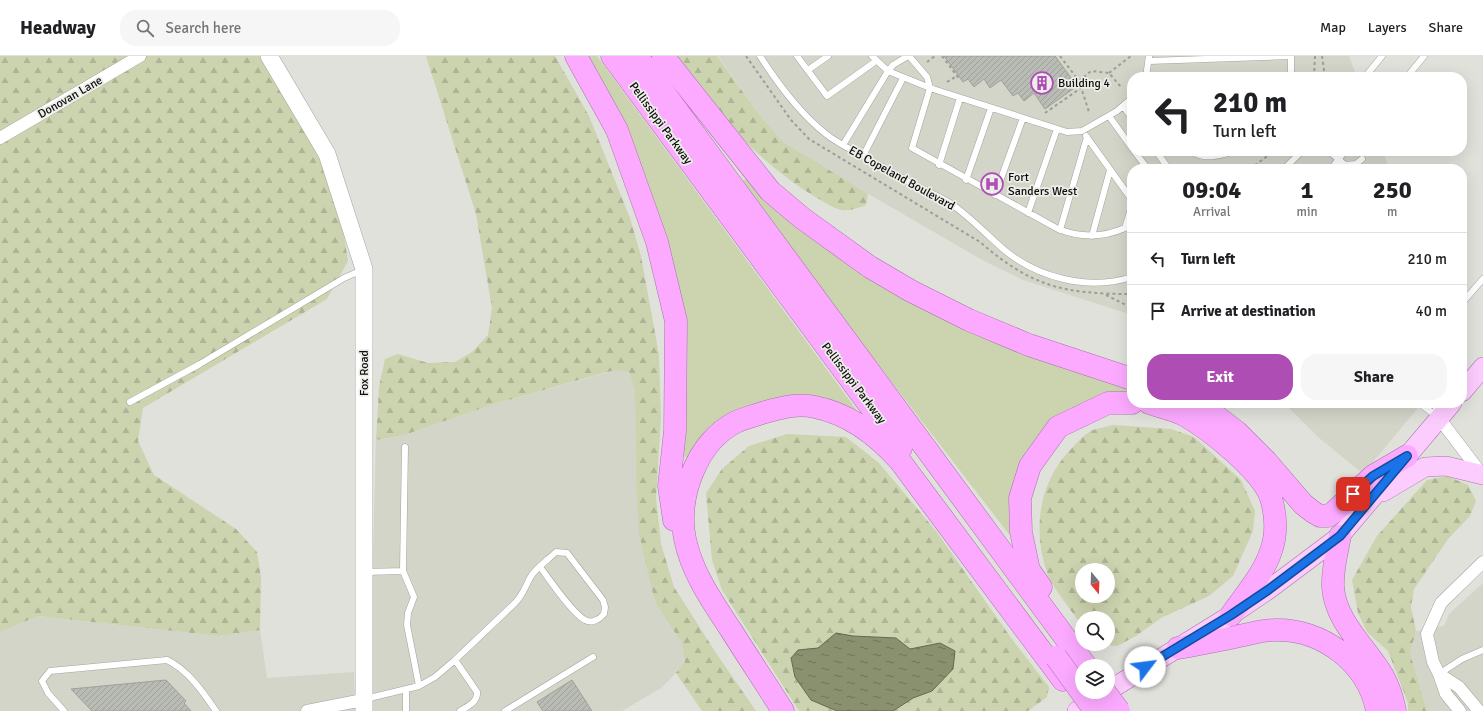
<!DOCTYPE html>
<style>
:root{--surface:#fff;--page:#f6f6f6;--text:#202124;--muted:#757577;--line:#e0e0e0;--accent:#ae4db4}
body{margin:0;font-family:Signika,sans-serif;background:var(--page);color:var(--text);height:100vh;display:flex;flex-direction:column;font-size:15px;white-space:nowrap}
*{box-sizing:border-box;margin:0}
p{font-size:13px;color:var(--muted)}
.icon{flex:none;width:22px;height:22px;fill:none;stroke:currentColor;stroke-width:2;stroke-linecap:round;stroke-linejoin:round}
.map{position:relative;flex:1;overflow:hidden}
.sheet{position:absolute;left:1127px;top:108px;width:340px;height:244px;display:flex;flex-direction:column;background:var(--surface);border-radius:16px;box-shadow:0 4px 16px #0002}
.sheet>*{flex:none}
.guide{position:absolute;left:1127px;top:16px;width:340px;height:84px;border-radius:16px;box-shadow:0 4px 16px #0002;background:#fff;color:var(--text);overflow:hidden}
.needle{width:26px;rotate:161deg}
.buttons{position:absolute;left:1075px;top:507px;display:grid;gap:8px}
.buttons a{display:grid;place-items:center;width:40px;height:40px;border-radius:50%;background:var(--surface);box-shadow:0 4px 16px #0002;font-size:20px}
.pin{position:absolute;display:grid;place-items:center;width:34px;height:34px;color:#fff;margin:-17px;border-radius:8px;box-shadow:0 2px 6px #0006}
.me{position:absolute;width:44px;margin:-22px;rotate:60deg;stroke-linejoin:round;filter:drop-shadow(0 0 3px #0008)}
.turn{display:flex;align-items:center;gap:14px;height:84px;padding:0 20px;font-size:18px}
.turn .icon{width:52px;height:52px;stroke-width:2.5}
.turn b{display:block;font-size:28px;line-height:34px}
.eta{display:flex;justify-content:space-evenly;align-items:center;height:68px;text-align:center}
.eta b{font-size:24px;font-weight:700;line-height:28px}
.cta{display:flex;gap:8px;margin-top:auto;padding:8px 20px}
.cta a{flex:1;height:46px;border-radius:16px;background:var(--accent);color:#fff;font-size:16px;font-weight:700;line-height:46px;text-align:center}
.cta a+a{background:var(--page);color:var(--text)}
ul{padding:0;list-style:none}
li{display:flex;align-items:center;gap:12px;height:52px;padding:0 20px;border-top:1px solid var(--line)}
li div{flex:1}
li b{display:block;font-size:15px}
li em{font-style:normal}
header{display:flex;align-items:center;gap:24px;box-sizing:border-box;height:56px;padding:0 20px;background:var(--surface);border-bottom:1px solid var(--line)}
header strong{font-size:19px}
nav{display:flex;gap:22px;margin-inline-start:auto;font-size:14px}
.search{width:280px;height:36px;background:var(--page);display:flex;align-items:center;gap:10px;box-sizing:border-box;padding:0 14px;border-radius:16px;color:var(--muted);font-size:15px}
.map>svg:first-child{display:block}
</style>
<header>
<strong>Headway</strong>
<div class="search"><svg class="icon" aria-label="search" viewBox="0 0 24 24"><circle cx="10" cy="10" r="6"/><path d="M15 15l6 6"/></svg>Search here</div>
<nav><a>Map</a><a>Layers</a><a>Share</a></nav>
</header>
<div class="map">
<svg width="1483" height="655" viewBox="0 0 1483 655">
<defs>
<pattern id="forest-firs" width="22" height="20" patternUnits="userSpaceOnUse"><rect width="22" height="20" fill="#cbd3af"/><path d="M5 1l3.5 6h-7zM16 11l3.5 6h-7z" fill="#adb495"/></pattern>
<pattern id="water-ripples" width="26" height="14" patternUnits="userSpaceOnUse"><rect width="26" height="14" fill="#89916e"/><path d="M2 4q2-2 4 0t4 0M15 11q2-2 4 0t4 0" fill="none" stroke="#6e7559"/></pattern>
<pattern id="building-hatch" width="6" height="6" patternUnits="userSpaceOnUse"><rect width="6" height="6" fill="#b9bbb5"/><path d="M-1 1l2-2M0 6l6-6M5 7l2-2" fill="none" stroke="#9ea09a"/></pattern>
</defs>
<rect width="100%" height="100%" fill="#e0e1db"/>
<path fill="#d2d5c8" d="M718,0H1349L1357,21H1132V95H1383L1389,113H1132V259L1023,224L984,205L834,118L783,86L758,57Z
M616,314L629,316L635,335L652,530L655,546L682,587L685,606L676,617L661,632L622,655H369L376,384L404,379L491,349Z
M1284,347H1422L1363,418L1318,381Z
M1483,527V655H1427L1410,597L1416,575L1444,570L1449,558Z
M38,560L219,580L260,574L267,622L354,616L355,655H0V576Z"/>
<path fill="#cbd3af" d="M578,0H597L858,356L813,343L687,401L681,400L677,256Z
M747,122L884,228L1132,328V344L1051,375L1015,486L739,128Z"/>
<path fill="url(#forest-firs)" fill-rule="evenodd" d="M0,0H263L308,78L322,110L344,180L348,205L327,243L143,352L138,385L154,419L236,473L257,496L261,521L260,574L219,580L38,560L0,576Z
M426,0H555L589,60L630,162L641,200L659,299L661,362L656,442L661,488L674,531L716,597L756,655H702L676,617L685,606L682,587L655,546L639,478L637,441L635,335L629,316L616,314L603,317L491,349L404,379L376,384L379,331L385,303L398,298L428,307L455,306L472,296L488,279L492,252L476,158Z
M673,0H717L758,57L783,86L868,138L866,149C858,152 850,155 842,154C834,153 825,146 817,142C760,108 712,54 673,0Z
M1113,369L1171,373L1194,381L1241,424L1255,455L1253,475L1233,520L1209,540L1161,562L1136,580L1117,590L1102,588H1108V562H1082V570C1074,558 1053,532 1048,519C1032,475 1038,426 1072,392C1078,386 1084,378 1093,374C1099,372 1107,371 1113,369ZM1082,514H1108V540H1082Z
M787,378L846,381L879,407L936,475L1014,586L1049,631L1047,641L1028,655H893L913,642L932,635L940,587L910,593L896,582L853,580L836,578L818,592L798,594L811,644L837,655H799L722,534L712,504L706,437L722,413L749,390Z
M1447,420L1468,429L1476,445L1470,460L1448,483L1414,533L1411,551L1416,575L1410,597L1427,655H1408V647L1388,595L1367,576L1358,557L1352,524L1377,480L1427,424Z"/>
<path fill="url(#water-ripples)" stroke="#646a51" d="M836,577L853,580L896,582L910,593L940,587L955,595L953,613L932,635L913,642L893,655H837L811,644L795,621L791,602L798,594L818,592Z"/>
<path fill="url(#building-hatch)" stroke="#9fa19b" d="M944,0H1055L1077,30L1045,53L1034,37L1024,45L1018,37L1013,40L1001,24L990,32L984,23L974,31L968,23L963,26Z
M166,624L186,645L184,647L191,655H92L71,633Z
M572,624L592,655H543L537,646Z"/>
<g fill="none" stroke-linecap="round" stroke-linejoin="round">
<g stroke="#a3a49f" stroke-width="7">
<path id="lane" d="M760,0C778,28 799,57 826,78C837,87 852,94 865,101C881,110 898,120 915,129C926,135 939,140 950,147C969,160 985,177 1002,192C1037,222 1088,235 1132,221
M797,0L827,40L876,5
M872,0L888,15L893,9L908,0
M909,0L927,21L930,32L1067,76L1082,75L1117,55L1132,42
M1149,5L1290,0
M808,14L828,0
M1146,21L1149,0
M1291,21V0
M1365,21L1382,0
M1407,21L1424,0
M1123,50L1132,62
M1109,60L1132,92
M1086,80L1132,144
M843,89L888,15L930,32L912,92L1058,173C1081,182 1102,182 1125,172L1132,150
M1134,95L1148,113
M1156,95L1169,113
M1192,95C1202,104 1221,100 1233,95
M1329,95L1345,109L1356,108L1362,103
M863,100L903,22
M939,109L960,42
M1284,113L1302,95
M1331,113L1345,95
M966,124L991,52
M995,139L1023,62
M1028,157L1057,73
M1060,174L1087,81
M1092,180L1110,114
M1462,247L1483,223
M130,346L200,308L344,222L362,214
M1419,347L1438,361
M1434,347L1438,358
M403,515L405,391
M365,516L403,515L414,541L408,557L407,569L419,630L365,643
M455,604L515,547C523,539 525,531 530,522C535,512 548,504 556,496L567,497L603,544L605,551L604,558C600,563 592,568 585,564C572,557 550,524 540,511
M1439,618L1462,603L1483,594
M419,630L435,621L455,604L477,636C478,646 468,650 460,655
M64,655L48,637L42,625L50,615L167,604C188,614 203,636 216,655
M406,655V634
M505,655L593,601"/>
</g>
<g stroke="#a3a49f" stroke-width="13">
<path id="street" d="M0,82L140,0
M1439,362L1483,420
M1439,618L1459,631L1479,655
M307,655L363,644
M1460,655L1446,638L1439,618L1433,606L1427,578L1441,547L1483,506"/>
</g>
<g stroke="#a3a49f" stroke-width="18">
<path id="secondary" d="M269,0L327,98L364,213V655"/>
</g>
<g stroke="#a873aa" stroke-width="20">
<path id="primary" d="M1462,336L1483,311
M1383,436L1425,411L1446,410L1483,419
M1108,635L1231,559L1268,534L1340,480L1452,347
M1077,655L1101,639"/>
</g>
<g stroke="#a873aa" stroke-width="23">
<path id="highway" d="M576,0L617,74L657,186L676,265L675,375L669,430L674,464
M612,0L901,392
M637,0L1086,610
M663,0L770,135L802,162L870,211L911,235L969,264L1029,289L1132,323
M1149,347C1160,351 1173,353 1184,359C1208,372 1262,415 1271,442C1276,459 1277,478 1271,495C1263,519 1245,539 1231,559
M1195,347L1211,356L1237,376L1266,405L1303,448L1313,456L1320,460H1328L1334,456L1373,420L1407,400
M1340,480C1337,496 1332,514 1333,531C1335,566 1367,592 1383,620C1389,631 1393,644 1395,655
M1041,531L1029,514L1021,476L1020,442L1030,410L1058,371L1108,347H1132
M1178,592C1200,588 1222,584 1244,579C1253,577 1264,574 1274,574C1322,572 1368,607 1377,655
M783,655C766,628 748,601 731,574C712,545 692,517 685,483C676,442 697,385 736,366C744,362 754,360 762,357C779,352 797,347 815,351C850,358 877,379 900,405L1063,624"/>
</g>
<path stroke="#9c9d99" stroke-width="2" stroke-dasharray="3 3" stroke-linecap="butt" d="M746,0L791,64L809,83L980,186C1032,231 1064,238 1132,238
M942,0L960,24
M1060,0L1079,25L1089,56
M1322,0L1325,21
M927,6L935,0
M1109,17L1131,0
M1314,21L1315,0
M1079,25L1091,15L1109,17L1121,31
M947,26L957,20
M1045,57L1081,32
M1250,113L1274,95
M1106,239L1132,252"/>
<use href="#lane" stroke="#fff" stroke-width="6"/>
<use href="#street" stroke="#fff" stroke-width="12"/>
<use href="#secondary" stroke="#fff" stroke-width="17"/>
<use href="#primary" stroke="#fdccff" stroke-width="19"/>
<use href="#highway" stroke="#fbaaff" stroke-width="22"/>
<g stroke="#a873aa" stroke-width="23" stroke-linecap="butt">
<path id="highway-bridge" d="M1056,601L1095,655
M1105,636L1119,655"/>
</g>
<use href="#highway-bridge" stroke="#fbaaff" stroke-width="22"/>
</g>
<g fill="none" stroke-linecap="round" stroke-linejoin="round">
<g stroke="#114b97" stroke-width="10">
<path id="route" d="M1145,611L1231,559L1268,534L1340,480L1407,400L1373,420L1353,438"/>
</g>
<use href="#route" stroke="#1a73e8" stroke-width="7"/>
</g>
<defs>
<g id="building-ring" transform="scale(1.15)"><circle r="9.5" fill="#edeee9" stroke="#ae4db4" stroke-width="1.5"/><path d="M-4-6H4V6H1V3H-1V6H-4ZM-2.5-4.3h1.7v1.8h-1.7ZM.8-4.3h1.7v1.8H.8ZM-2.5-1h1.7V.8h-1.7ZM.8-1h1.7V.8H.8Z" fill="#ae4db4"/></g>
<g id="hospital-ring" transform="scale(1.15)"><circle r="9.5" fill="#edeee9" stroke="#ae4db4" stroke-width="1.5"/><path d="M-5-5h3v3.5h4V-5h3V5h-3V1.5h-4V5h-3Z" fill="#ae4db4"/></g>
</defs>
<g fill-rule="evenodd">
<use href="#building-ring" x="1042" y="27"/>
<use href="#hospital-ring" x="992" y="128"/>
</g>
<g text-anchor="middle" stroke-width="3.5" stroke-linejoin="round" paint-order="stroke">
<g font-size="12" fill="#0d0e0c" stroke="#edeee9" text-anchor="start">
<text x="1058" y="31">Building 4</text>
<text x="1008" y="125">Fort<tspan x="1008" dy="14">Sanders West</tspan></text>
</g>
<g font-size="12" fill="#0d0e0c" stroke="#edeee9">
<text transform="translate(70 41) rotate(-30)" y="4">Donovan Lane</text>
<text transform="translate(661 67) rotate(54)" y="4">Pellissippi Parkway</text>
<text transform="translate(902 122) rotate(29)" y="4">EB Copeland Boulevard</text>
<text transform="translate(364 317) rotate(-90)" y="4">Fox Road</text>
<text transform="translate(854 327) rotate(53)" y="4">Pellissippi Parkway</text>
</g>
</g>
</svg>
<div class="buttons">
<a><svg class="needle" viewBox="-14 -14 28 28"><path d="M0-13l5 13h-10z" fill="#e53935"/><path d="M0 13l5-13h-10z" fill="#757577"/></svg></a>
<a><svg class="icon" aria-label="search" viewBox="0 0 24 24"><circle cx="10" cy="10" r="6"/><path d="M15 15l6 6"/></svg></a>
<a><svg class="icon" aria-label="layers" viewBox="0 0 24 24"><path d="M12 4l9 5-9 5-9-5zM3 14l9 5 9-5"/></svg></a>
</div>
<div class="pin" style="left:1353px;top:438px;background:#d93025"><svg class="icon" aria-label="arrive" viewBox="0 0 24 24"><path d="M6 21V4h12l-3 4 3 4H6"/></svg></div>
<svg class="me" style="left:1145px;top:611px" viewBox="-20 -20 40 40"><circle r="19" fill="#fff"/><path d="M0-13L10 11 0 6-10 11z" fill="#1a73e8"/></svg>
<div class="guide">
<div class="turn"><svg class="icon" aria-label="left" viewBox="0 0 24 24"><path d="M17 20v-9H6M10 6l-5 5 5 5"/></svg><div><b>210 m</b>Turn left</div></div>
</div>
<section class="sheet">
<div class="eta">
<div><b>09:04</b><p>Arrival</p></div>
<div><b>1</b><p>min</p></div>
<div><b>250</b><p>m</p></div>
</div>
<ul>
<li><svg class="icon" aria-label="left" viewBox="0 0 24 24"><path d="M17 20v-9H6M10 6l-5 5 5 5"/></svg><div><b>Turn left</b></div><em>210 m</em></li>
<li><svg class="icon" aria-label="arrive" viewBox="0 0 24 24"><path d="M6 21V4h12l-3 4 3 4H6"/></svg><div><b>Arrive at destination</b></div><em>40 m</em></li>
</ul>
<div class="cta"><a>Exit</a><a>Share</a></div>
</section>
</div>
